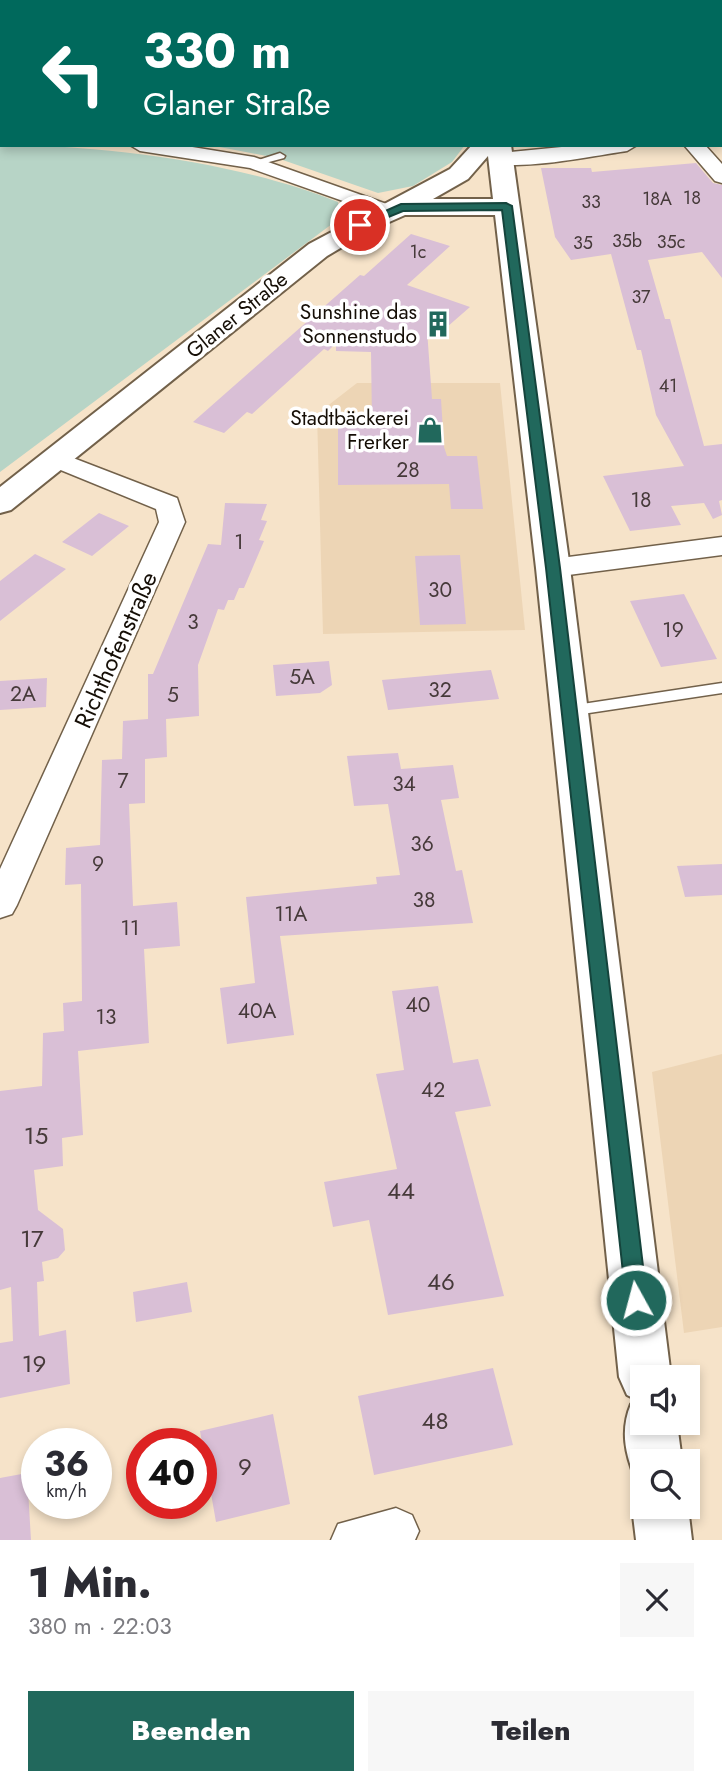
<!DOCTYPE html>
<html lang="de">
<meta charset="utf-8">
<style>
:root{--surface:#fff;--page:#f7f7f7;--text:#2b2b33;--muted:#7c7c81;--accent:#21685c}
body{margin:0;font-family:Jost,sans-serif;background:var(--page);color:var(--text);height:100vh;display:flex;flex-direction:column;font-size:26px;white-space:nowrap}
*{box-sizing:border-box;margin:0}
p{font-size:23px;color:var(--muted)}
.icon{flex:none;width:38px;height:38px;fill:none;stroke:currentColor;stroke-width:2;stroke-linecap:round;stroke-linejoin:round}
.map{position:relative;height:1540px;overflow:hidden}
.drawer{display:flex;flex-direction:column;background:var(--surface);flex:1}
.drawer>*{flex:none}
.banner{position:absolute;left:0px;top:0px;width:723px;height:147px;box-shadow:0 4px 10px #0003;background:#00695c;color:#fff;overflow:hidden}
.fabs{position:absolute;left:630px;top:1365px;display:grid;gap:14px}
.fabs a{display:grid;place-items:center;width:70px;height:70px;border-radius:0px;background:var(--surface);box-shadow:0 4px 10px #0003;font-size:35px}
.speed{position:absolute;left:21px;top:1428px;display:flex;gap:14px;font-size:35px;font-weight:700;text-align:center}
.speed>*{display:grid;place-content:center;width:91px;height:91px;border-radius:50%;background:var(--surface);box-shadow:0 4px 10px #0003;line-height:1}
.speed small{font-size:18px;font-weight:400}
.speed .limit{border:10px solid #d22;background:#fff;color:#111}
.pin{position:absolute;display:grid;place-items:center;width:60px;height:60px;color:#fff;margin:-30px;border:4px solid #fff;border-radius:50%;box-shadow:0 2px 7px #0007}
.me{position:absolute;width:77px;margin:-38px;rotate:353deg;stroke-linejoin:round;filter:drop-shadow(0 0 5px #0008)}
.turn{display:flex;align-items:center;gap:24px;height:147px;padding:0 28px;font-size:32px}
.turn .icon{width:91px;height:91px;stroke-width:2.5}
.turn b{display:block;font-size:49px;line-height:60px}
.round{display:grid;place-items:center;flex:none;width:74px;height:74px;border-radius:0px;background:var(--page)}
.headline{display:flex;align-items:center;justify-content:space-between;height:119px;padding:0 28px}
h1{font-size:42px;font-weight:800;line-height:52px}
.button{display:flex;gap:14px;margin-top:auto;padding:14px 28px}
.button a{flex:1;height:80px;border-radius:0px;background:var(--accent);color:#fff;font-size:28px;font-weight:800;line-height:80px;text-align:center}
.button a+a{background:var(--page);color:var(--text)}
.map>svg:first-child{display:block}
</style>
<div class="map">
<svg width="722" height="1540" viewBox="0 0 722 1540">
<rect width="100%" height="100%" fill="#f6e3c9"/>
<path fill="#edd5b5" d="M357,383H500L525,630L323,634L317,414Z
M722,1054V1327L684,1333L652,1072Z"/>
<path fill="#b7d4c6" d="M98,0H393V2H98Z
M0,137L2,145C104,145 243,163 338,202L340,218L0,472Z
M209,145H465L452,162L413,186L378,193L277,158Z"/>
<path fill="#d9bfd6" d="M696,163L713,183L722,185V278L702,252L648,260L665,319H670L704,446L722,444V500L719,501L722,515L713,519L704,503L671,506L681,525L630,531L603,476L684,466L656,415L641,350H637L611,254L571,260L555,237L541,168H591L592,172Z
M411,234L450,246L407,285L470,307L439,334L427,330L432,399H441L444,447L447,456H477L483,509H451L449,484L338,485V422H372L371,352L336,351V343L328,351L324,349L252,414L247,412L224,433L193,422L360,275L364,276Z
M225,503L267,504L261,520L267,521L259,540L264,541L244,588H239L234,600H228L224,610L218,609L198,665L199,716L166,719L167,757L145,759V803L129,804L133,906L177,902L180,946L144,949L149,1043L78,1051L83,1135L62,1138L63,1166L34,1170L38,1210L63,1229L65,1250L58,1258L42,1262L44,1281L37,1282L39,1336L66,1330L70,1384L0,1398V1343L13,1341L11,1287L0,1290V1091L42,1086L43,1033L64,1031L63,1003L82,1001L81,884L65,885L66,848L100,845L102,760L122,759L123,721L148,719V674H153L208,544L221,545Z
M99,513L129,526L92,556L62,542Z
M35,554L66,569L0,621V581Z
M460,555L466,624L420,625L415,556Z
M684,594L717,659L661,667L630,601Z
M329,661L332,685L320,693L276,696L273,665Z
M491,670L499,699L388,710L382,680Z
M47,678L46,707L0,710V681Z
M398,753L401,769L453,765L459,798L441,800L456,871L462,870L473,923L280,936L294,1035L227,1044L220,988L255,983L246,897L377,884L376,877L400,875L388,804L354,806L347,756Z
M722,864V895L685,897L677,866Z
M438,986L453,1063L478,1059L491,1106L455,1112L504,1296L388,1315L369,1220L333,1227L324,1182L397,1169L376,1074L404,1070L392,991Z
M187,1282L192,1312L136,1322L133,1292Z
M493,1368L513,1445L374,1475L358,1396Z
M273,1414L290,1504L216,1522L200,1431Z
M27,1473L31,1540H0V1478Z"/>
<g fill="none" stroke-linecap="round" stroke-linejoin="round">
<g stroke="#72614a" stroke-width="3">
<path id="lane" d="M280,153L285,156L284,158L254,166L249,163Z
M722,683V693L569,716L561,711L569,706Z"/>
</g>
<g stroke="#72614a" stroke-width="3">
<path id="street" d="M0,118H2V130H0Z
M722,126V139H721V126Z
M130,145H180L254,157L398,208L402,212L391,218L250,168L140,151Z
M582,145H637L627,151C604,154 502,175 490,159L500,153Z
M684,145H705L722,164V183L715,181Z
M55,451L177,498L185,522L17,905L12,914L0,918V869L159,522L156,509L46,464L42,459L46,454Z
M722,537V555L553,577L543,574L539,568L543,562L553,559Z
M396,1508L412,1515L419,1531L415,1540H331L338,1524Z"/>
</g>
<g stroke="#72614a" stroke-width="4">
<path id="secondary" d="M472,0H492L493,2H471Z
M472,145H511L570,568L671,1377H642V1423H677L682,1461H642V1483L636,1480C625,1454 620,1430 631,1404L639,1401L627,1395L619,1377L536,568L495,215H405L369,231L327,256L11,510L0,513V487L309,244L450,169ZM488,156L493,199H433L468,179Z
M640,1487L642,1507H688L692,1540H636L632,1507Z"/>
</g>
<use href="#lane" fill="#fff" fill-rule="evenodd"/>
<use href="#street" fill="#fff" fill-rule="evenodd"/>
<use href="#secondary" fill="#fff" fill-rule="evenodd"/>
</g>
<path fill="#21685c" stroke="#15443c" stroke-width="2" d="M506,203L512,206L560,568L647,1300L644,1307L636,1310L629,1307L626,1300L546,568L502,210L403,211L364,227L354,225L401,204Z"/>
<defs>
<g id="building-bare" transform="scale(2.1)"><path d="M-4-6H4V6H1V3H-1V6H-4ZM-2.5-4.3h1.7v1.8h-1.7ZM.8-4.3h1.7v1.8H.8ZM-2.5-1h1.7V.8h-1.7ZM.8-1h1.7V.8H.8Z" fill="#21685c" stroke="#fff" stroke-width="2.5" paint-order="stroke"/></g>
<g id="shop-bare" transform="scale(2.1)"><path d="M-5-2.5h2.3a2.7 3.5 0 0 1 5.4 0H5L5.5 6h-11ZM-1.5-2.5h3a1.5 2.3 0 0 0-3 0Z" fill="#21685c" stroke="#fff" stroke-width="2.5" paint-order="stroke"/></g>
</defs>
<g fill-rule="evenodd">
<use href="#building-bare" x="438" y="324"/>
<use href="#shop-bare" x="430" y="430"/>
</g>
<g text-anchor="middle" stroke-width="7" stroke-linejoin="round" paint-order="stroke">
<g font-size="18" fill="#463a3a">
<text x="692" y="204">18</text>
<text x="657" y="205">18A</text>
<text x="591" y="208">33</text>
<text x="627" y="247">35b</text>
<text x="671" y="248">35c</text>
<text x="583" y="249">35</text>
<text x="418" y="258">1c</text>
<text x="641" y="303">37</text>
<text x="668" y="392">41</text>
</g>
<g font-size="21" fill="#150e06" stroke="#fff" text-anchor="end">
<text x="417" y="319">Sunshine das<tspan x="417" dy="24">Sonnenstudo</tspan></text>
<text x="409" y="425">Stadtbäckerei<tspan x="409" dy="24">Frerker</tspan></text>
</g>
<g font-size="21" fill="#150e06" stroke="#fff">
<text transform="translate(237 315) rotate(-39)" y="7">Glaner Straße</text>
</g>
<g font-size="21" fill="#463a3a">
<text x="408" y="477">28</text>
<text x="641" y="507">18</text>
<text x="239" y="549">1</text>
<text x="440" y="597">30</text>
<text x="193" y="629">3</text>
<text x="673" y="637">19</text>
<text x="302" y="684">5A</text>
<text x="440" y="697">32</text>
<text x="23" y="701">2A</text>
<text x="173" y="702">5</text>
<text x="123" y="788">7</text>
<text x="404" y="791">34</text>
<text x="422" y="851">36</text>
<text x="98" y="871">9</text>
<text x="424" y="907">38</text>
<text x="291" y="921">11A</text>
<text x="130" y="935">11</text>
<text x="418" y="1012">40</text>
<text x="257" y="1018">40A</text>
<text x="106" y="1024">13</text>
<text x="433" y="1097">42</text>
</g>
<g font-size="24" fill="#150e06" stroke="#fff">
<text transform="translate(116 650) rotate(-66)" y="8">Richthofenstraße</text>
</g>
<g font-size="24" fill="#463a3a">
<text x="36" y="1144">15</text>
<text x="401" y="1199">44</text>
<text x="32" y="1247">17</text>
<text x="441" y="1290">46</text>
<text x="34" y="1372">19</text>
<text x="435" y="1429">48</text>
<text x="245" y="1475">9</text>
</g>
</g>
</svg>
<div class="fabs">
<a><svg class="icon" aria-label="sound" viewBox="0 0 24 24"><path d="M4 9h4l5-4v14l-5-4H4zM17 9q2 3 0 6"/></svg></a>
<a><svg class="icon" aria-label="search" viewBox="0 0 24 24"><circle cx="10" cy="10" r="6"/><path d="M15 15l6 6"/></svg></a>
</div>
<div class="speed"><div>36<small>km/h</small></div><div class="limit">40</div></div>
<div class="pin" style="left:360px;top:225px;background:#d93025"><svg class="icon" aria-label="arrive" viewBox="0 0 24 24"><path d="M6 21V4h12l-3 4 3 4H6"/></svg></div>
<svg class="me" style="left:636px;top:1300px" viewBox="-20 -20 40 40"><circle r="17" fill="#21685c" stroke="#fff" stroke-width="3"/><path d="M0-11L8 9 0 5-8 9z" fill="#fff"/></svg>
<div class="banner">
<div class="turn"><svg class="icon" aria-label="left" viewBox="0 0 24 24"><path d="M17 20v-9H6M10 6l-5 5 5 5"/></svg><div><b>330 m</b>Glaner Straße</div></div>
</div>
</div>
<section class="drawer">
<div class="headline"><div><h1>1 Min.</h1><p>380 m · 22:03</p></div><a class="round"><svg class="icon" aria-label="close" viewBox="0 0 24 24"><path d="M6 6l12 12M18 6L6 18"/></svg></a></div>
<div class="button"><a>Beenden</a><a>Teilen</a></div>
</section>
